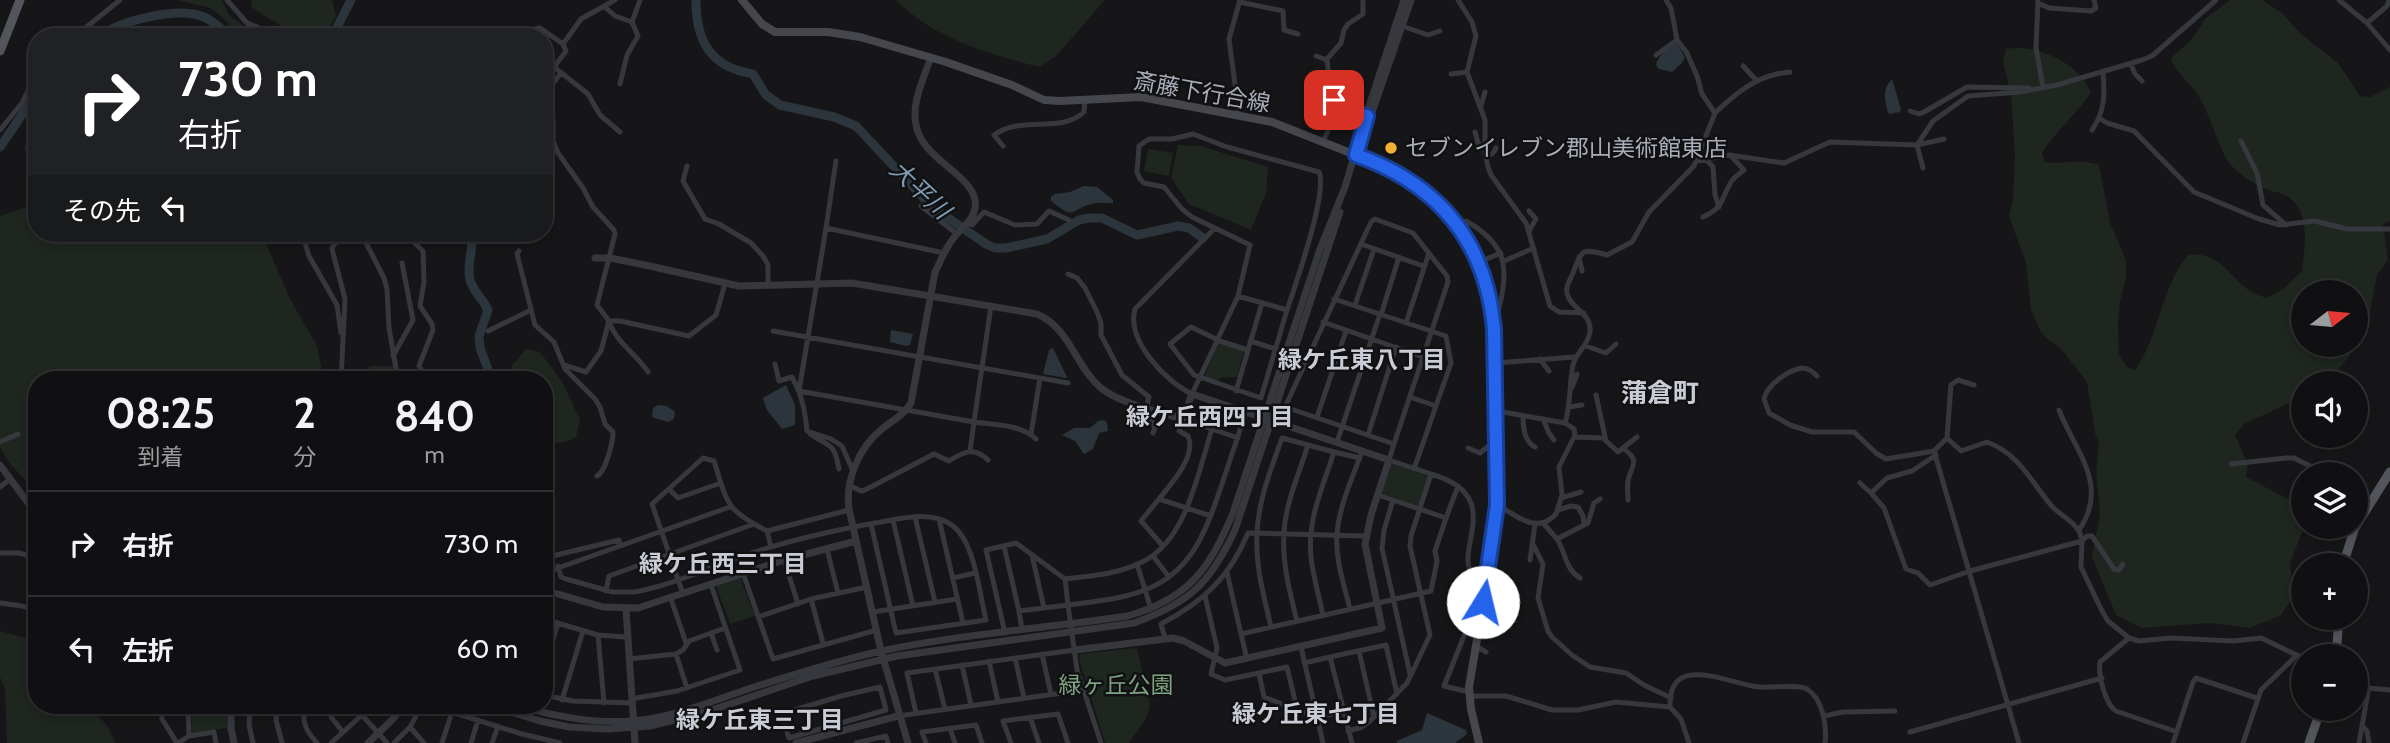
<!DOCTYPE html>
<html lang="ja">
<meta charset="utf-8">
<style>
:root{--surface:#101012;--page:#1e1e20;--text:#f1f3f6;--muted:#9c9d9f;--line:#303032}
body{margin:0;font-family:Cabin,"Noto Sans JP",sans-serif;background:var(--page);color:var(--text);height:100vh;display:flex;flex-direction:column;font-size:26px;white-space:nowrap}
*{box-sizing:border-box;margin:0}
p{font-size:23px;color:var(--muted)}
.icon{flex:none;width:38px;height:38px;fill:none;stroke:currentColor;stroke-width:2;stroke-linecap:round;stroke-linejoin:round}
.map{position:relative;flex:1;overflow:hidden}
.side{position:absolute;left:28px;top:371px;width:525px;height:343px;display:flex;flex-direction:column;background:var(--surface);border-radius:28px;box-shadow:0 4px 10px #0003,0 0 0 2px var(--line)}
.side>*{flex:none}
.hud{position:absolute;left:28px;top:28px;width:525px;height:214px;border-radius:28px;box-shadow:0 4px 10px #0003,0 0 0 2px var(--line);background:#202124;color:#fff;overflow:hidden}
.needle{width:46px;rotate:74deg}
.buttons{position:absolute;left:2291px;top:280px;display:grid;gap:14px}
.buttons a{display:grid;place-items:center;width:77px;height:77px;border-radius:50%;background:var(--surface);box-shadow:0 4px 10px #0003,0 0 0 2px var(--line);font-size:35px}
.pin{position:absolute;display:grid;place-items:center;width:60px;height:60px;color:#fff;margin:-30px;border-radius:14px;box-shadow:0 4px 10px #0006}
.me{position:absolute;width:77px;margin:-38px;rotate:9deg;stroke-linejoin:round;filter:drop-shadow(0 0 5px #0008)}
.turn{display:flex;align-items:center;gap:24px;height:147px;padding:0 35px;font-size:32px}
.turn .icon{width:91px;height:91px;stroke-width:2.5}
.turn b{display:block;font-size:49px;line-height:60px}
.then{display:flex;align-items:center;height:66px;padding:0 35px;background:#0003;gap:14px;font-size:26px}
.eta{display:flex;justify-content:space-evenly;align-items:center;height:119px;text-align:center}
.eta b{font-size:42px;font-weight:800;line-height:49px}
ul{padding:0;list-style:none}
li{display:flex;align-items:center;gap:21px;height:105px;padding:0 35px;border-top:2px solid var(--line)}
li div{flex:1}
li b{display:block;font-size:26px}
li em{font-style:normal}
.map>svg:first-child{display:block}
</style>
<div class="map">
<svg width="2390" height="743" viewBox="0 0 2390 743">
<rect width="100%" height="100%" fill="#161618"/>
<path fill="#1e261f" d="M177,0H222L229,15L258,37H239L222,17L210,8Z
M252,0H332L336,16L324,37H293C280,21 265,19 251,6Z
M896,0H1105L1056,56L1039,67C987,53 934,39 896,0Z
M2230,0H2262L2282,13L2300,33L2338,63L2360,96L2370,97L2390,87V221L2383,224L2388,260L2377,275L2369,317L2356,344V292H2303V345H2355L2349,357L2326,383H2303V397L2244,424L2235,435L2248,465L2246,477L2303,507L2304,527L2290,563L2293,598L2280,616L2249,628L2211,623L2141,628L2116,615L2092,557L2100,514L2096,472L2099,444L2095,433L2087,382L2062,350L2042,334L2031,310L2026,263L2009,216L2013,200L2015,155L2011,94L2003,61L2006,49C2036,43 2080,63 2091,93C2076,114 2056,131 2042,153L2045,162C2065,165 2081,158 2099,165L2110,223L2126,260V278L2120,301L2118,325L2119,354L2127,367L2135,370C2160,335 2161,287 2188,255C2220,251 2228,276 2250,291C2255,294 2261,296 2266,298L2283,289L2302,271C2305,247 2311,211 2287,196C2281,192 2272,192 2266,189C2253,184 2240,175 2231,165C2221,155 2210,114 2199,97C2191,83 2175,73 2171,58L2191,40L2206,18Z
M37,134V186L24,148L27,141Z
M1178,145L1201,146L1268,167L1266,193L1251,230L1189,204L1171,178Z
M1148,149L1173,153L1169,176L1144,171Z
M37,203V233H264L263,236L290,299L317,346L324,380H37V492L11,465L0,447V216Z
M1218,343L1244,350L1237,377L1220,378L1217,383L1204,377Z
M526,349L540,352L563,383L580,420L576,437C566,443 554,446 544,440V380H506L513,364Z
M370,366H393L395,380H357Z
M1391,463L1428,476L1418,506L1381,493Z
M740,577L755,616L730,624L716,586Z
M0,631L37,641V705H89L108,727L115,743H7L5,689L0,677Z
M1137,648L1150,706L1146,719L1129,743H1105L1079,659L1080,654Z
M191,705H227V728L192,733Z"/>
<path fill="#2c353c" d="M1677,44L1685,57L1681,64L1672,72L1659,69L1656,65C1658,56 1668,46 1677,44Z
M1892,79L1901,109L1900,112L1889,114C1884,102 1882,89 1892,79Z
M1084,186L1097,187L1113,200V203C1106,203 1098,202 1091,204C1069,210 1076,221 1051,201V197L1055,194L1070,192Z
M891,330L913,334L910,345L906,346L890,342Z
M1053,348L1067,377L1066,378L1043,374L1049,350Z
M786,385L795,405V425L782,429L767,410L763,398Z
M658,405L667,406L675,412L674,419L668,422L652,417L653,408Z
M1104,420L1107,423L1108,431L1099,433L1093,449L1084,454L1075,441L1062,435L1074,428H1090L1098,421Z
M1427,713L1466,730L1467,734L1455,743H1397V741L1422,730Z"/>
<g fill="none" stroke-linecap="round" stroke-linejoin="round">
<path stroke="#2c353c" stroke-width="9" d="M696,0C696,41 710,67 753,74L766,95L780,105L834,117L856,126L932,207L986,244L995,248H1006L1047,239L1079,220L1089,218H1102L1137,235L1178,226L1189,228L1203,238
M98,37C120,21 177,6 204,17C214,21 222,30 230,37
M332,37L351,0
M0,147L37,93
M472,233C474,248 466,265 470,280C473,291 483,299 488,310L479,336L480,348L492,380"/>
<path stroke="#37383d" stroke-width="5" d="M227,0L247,23L262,29
M615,0L581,19L563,44L566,51L554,67L588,94L600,115L620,132
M1458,0L1472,22L1476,36L1467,72L1485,120V153L1488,167L1491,175L1526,223L1550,306L1559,312L1584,313
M2038,0L2036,48L2043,87
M2339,0L2367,23L2390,50
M1240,2L1283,11L1284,30L1298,34
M2038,3L2049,8L2091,11L2096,8L2094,0
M605,7L615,16L632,22
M2367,23L2387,6L2389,0
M1402,26L1428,35L1440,31
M74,37L120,0
M525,37L535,29L540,28L563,44
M1656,55L1677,40
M1316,56L1327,60
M2131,64L2135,74L2142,81
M1743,66L1757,81
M1451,74L1467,72
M620,84L627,55L638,36L632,22L640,0
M544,95L561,73
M544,105L553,119V141L558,153L583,188L593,207L614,230L615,234L597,305L609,321H620L689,336L716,315L725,284
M1481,106L1485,92
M1339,109L1367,115
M1910,111L1919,114L1924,112L1967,87L2029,88
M1715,113C1732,97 1750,81 1773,75C1778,73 1785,73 1790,72
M1239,115L1229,39L1240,0
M2099,118L2107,123L2134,131L2194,192L2259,219L2280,225L2315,221L2347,229H2390
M0,130L22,103L37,72
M2092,130C2105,111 2105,94 2103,73
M1475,132L1478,143L1485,149
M1323,141L1339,109L1331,94L1327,59L1341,43L1344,30L1348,24L1363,14V0
M2241,141L2257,173L2263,205L2286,225
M1003,146L994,135C1020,115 1061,134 1084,112L1085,99
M1486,157L1493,153L1496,148
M1707,160L1713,167L1715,195L1719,207
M1697,161L1729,155L1784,163L1830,142L1917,145L1933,121L1968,96L2020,92L2057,85L2142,60L2152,56L2216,0
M687,166L683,181L705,219L719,224L751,243L763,256L768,265V285
M1923,168L1917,145L1944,139
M921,206L957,234
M1703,217C1724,208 1721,199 1731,182C1734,177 1740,173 1744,170L1730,155
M968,223L972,225L984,212L1015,225L1037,224L1049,211L1069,220
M1458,224L1466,221C1505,243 1510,266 1499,308L1492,312
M826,228L836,161
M1214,229L1135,309C1126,340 1166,382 1192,394L1238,296L1250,245L1192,217L1182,209L1164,187L1144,183L1140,179L1137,172L1139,146L1149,139H1172L1193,134L1227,147L1319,172C1328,193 1295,286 1287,310
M1529,231L1536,219L1529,211
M302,233L309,256L337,305L341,333
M361,233L384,278L387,289L389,328L398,380
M404,233L423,251L424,282L420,306L432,324L433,330L419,366L424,374L437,380
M1361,244L1423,266
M519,251L517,254L535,325L554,342L565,369L595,399L600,407L605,424L613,432C613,442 606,471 597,476
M944,253L826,228L799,391L974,422L991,306
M1579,257L1582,271
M1504,261L1534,248
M1479,262L1501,253
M1068,274L1077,278L1085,288L1097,312L1101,323V335L1122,375L1149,397L1146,410L1155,428L1153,433
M1334,299L1446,336L1451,363L1414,469
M1355,305L1374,249
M1381,315L1399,257
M609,321C616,343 637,354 648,372
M1323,322L1423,357
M1406,323L1429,253
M488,331L531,310
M773,331L1068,383
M1216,339L1191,327L1170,344L1194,375L1261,398L1287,310L1238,296
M1216,340L1248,350
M1250,341L1276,349
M1586,346L1606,353L1616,344
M393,356L413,320L402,263
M1540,359L1549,371
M1495,363L1575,357
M775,364L779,381L792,377C802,395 805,411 807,431L831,439L842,446L853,471
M564,365L586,372L601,351L609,321
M1817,376C1813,372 1809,368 1802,368C1788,370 1767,385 1764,399L1769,413L1790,425L1812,432H1854L1876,453L1886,459L1934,451L2019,743
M341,380L345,299L332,249L334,244L354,233
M1572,387L1577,374
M1236,391L1262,303
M1596,395L1606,441
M1410,397L1436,406
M1569,407L1582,405
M2059,410C2075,451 2110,485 2079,530
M1497,411L1565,423C1571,404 1569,385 1573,365C1576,352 1588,346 1590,332C1592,312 1570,309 1567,293C1565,285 1571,279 1573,273C1582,249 1582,248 1607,255L1632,242L1649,212L1694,166L1715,113L1702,94L1697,76L1687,53L1677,40L1671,8L1666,0
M1523,416C1523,427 1524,441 1535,447
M1317,417L1346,331
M1543,419L1549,433L1554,440
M810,434C831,448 834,442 839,469
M1031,434L1040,378
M1368,435L1396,347
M1574,437L1603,438L1618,452L1637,437
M1947,438L1961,451L1987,442C2019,454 2030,480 2050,504C2060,517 2080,522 2082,541L2087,536H2092L2114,569L2119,570L2123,564
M0,442L18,434
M1337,442L1380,314
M1308,445L1334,452C1323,486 1307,520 1311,557C1313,576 1319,596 1323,615
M1468,448L1480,453L1497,439
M1624,449C1642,462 1630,467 1628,481C1627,487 1628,494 1628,500
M970,451L974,422C994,425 1020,424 1036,439
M1934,451L1947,438L1951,385L1958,380L1974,385
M1334,452L1360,458
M1936,455L1912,471L1887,478L1871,493L1884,508L1906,569L1918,573L1930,585L1970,571L2082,541L2081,567L2101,609L2108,621L2129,638
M2231,464L2286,458H2294L2310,466L2312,474
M1431,474C1508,496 1452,550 1473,576L1487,578
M1860,483L1871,493
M849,485L861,491L865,490L934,454L949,461C963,452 974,446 988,460
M0,487L10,479
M669,489L678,498L721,483
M1561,498L1581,492
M1159,499C1171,484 1197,456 1188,436L1179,431L1183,419L1238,438
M1393,500L1384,530L1382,548L1410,674
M1497,504C1516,516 1537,535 1556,514L1562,495L1559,467L1575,435L1574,429L1565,423
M1558,510L1571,506L1578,507L1583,516L1584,524
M915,517L935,602
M1446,518L1458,486
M939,519L963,623
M893,520L913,606
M1543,523L1557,539L1588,523L1594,503L1600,499
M767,531L849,510
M1557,539C1566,553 1565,569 1580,578
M1533,544L1543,564L1538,598L1548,631L1552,637L1572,655L1590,667L1626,673L1644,685L1671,698
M1004,546L1019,611L1068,605L1077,670L1101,743
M1163,546L1141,521L1159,499L1211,516
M827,549L838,593
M0,553H19L37,558
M1032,555L1044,608
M1153,556L1169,577
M544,558L619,540L620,545
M784,560L798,604
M1530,560L1535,524
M1137,564L1151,609
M558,566L561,577L566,579L613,592H635C673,585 710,567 746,555C789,540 831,531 875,523C899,519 932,509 953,526C975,543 979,592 986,620L896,633L871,524
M544,573L730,507
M743,573L773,659L877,630
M1227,573L1241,634L1431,591L1437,561L1435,551L1446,518L1378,495
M953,578L975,573
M1065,579C1091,576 1120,574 1144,561C1187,539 1198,472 1212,429
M606,591L609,576L754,524
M683,594L652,504L703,458L714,461C728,505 725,509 767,531L771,547
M1205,596L1217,648L1211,674L1225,680L1259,673L1264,697L1316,717L1343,712
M671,599L686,643
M811,599L823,643
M0,603L22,606L37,611
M1350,609C1344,585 1335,559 1337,534C1339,506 1353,477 1362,451
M1019,611L1022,630
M873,612L957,599
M1461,614L1466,631L1444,686L1469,692
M758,617L811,599L867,587
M544,619L598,635L626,637
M1271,627C1264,596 1255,566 1257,534C1258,501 1271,469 1282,438L1308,445C1299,474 1285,504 1284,534C1282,564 1290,593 1297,621
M711,633L717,650
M1005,633L986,550L1016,543L1065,579L1068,605C1097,601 1126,599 1152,587C1195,567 1208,525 1222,484C1230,460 1238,436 1246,412
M1241,634L1247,659
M598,635L604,703
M1165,638L1161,624C1203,602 1230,577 1248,533L1365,536
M1476,646L1486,652
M1301,647L1323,743
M1359,651L1374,717
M676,654L687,688
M1042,654L1051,694
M1015,658L1024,698
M628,659L676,654L683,650L689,641L725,628
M989,661L998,702
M1304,663L1330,657
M962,665L971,705
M544,668L558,623
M935,669L945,709
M1259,673L1287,667L1297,709
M2356,681L2365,686L2368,692L2359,743
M880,687L886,710L789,738L781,714L841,696Z
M2368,688L2390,690
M544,695L573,701L632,703
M1469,696H1506L1552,710H1578L1616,702L1670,707L1681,719L1689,743
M631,699L677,691L740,670L711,585
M562,700L583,631
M161,705L162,719L177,743
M188,705L189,736
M250,705L249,725L253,743
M278,705L276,720L282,743
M305,705C301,721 306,731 317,743
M334,705L331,717L343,732
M429,705L522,734L560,743
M1670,707C1668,651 1729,684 1759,687C1771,688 1799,684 1807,689C1823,699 1827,726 1825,743
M916,713L907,673L1075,650
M362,715L387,743
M898,716L1083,690
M1824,716L1843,712L1895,711
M1030,717L1039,743
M410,727L424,743
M2363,727L2367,731L2369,743
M950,728L955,743
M1348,731L1362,727L1370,721L1407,683L1430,635L1410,546L1411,536L1431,474L1389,460L1394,444L1285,407L1371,222L1375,219L1413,233L1447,276L1448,282L1394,444
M1910,732L2102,678
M2177,732L2116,711C2105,704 2098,675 2100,662L2129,638L2139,641L2171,638L2233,641L2261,638L2303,658
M178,743L189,736L214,732L216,743
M331,743L373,705
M394,743L410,727L422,705
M442,743L452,712
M471,743L478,720
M492,743L498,726
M856,743L886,736L888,743
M926,743L922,732L976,725L982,743
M1011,743L1003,721L1058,714L1068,743
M1352,743L1330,657L1386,645L1397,694
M2173,743L2193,682L2196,678L2257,698
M2243,743L2261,690L2297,655"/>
<path stroke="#37383d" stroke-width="7" d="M1370,118L1411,0
M595,258H610L645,265L739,286L852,283L1037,314C1070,328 1075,366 1101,388C1119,403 1160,412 1183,419L1192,394L1389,460L1371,515L1365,544L1382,628L1225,663L1184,641L1173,638L1075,650
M0,465L37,515
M544,590L603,607L638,608L784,560L856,541
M626,609L635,743
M231,705V728L234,743
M488,705L540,721L569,727L608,729L650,726L706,712L813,676L897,656L1134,623C1189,603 1210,584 1235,530L1340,212
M516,705C553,716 592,724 631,721C672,718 710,702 748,689C792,675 836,661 881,651C962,634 1046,628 1128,616C1189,598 1209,570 1233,513L1320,249L1345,187L1371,100L1404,0
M368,743L394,718L403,705
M796,743L898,716
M908,743L881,651L849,509C845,481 859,447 882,429C893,420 904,415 911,403L935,272C942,258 948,242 960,231C966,224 973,219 975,209C981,176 923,163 916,125C911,103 924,78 931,57"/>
<path stroke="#45474d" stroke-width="8" d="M742,0L762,24L775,32H828L860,37L946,62L1012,85L1044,100L1060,101L1141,97L1272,122L1386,167L1420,187L1438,203L1458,224L1482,270L1492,310L1495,346L1497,504L1495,533L1469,687L1471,709L1479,743"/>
<path stroke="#53555c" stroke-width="9" d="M0,51L20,0
M2356,526L2390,472
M2343,565L2355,527
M2336,656L2339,618
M2309,743L2321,709"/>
</g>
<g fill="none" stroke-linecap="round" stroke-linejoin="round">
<g stroke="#184099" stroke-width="18">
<path id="route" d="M1334,100L1339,109L1367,116L1356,155C1438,184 1486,241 1494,329L1497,505L1483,602"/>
</g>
<use href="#route" stroke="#2563eb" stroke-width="12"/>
</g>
<circle fill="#f2b134" stroke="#111113" stroke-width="2.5" cx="1391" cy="148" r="7"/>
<g text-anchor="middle" stroke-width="5" stroke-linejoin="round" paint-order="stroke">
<g font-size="23" fill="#a8adb8" stroke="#111113">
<text transform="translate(1202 92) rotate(10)" y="8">斎藤下行合線</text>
</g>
<g font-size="23" fill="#a8adb8" stroke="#111113" text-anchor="start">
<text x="1405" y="156">セブンイレブン郡山美術館東店</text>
</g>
<g font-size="23" fill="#7fa381" stroke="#111113">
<text x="1116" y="693">緑ヶ丘公園</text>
</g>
<g font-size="24" font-style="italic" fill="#7f9bb3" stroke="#111113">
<text transform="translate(920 190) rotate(43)" y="8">大平川</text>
</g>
<g font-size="24" font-weight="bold" fill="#c9ccd4" stroke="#111113">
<text x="1362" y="368">緑ケ丘東八丁目</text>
<text x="1210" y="425">緑ケ丘西四丁目</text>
<text x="723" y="572">緑ケ丘西三丁目</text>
<text x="1316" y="722">緑ケ丘東七丁目</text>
<text x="760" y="728">緑ケ丘東三丁目</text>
</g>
<g font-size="26" font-weight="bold" fill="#c9ccd4" stroke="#111113">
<text x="1660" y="402">蒲倉町</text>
</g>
</g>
</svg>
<div class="buttons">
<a><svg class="needle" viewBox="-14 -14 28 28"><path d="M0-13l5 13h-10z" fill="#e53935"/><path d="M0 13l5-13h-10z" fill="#9c9d9f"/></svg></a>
<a><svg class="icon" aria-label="sound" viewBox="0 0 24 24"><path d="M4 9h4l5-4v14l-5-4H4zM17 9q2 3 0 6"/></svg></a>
<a><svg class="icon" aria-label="layers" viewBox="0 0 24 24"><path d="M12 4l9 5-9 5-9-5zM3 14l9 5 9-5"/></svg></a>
<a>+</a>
<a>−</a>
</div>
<div class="pin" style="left:1334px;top:100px;background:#d93025"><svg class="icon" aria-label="arrive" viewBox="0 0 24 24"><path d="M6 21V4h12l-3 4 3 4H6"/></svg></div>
<svg class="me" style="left:1483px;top:602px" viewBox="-20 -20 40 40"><circle r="19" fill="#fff"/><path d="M0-13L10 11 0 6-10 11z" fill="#2563eb"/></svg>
<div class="hud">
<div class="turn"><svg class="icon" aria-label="right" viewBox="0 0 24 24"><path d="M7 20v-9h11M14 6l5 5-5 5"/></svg><div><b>730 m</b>右折</div></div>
<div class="then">その先<svg class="icon" aria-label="left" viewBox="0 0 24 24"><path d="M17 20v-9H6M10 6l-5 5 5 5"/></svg></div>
</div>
<section class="side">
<div class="eta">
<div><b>08:25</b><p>到着</p></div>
<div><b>2</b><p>分</p></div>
<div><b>840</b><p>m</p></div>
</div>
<ul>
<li><svg class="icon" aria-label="right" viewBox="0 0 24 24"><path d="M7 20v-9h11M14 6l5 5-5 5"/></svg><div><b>右折</b></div><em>730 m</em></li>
<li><svg class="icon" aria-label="left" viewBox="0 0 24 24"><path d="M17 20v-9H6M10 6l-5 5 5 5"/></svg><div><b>左折</b></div><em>60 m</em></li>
</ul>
</section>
</div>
